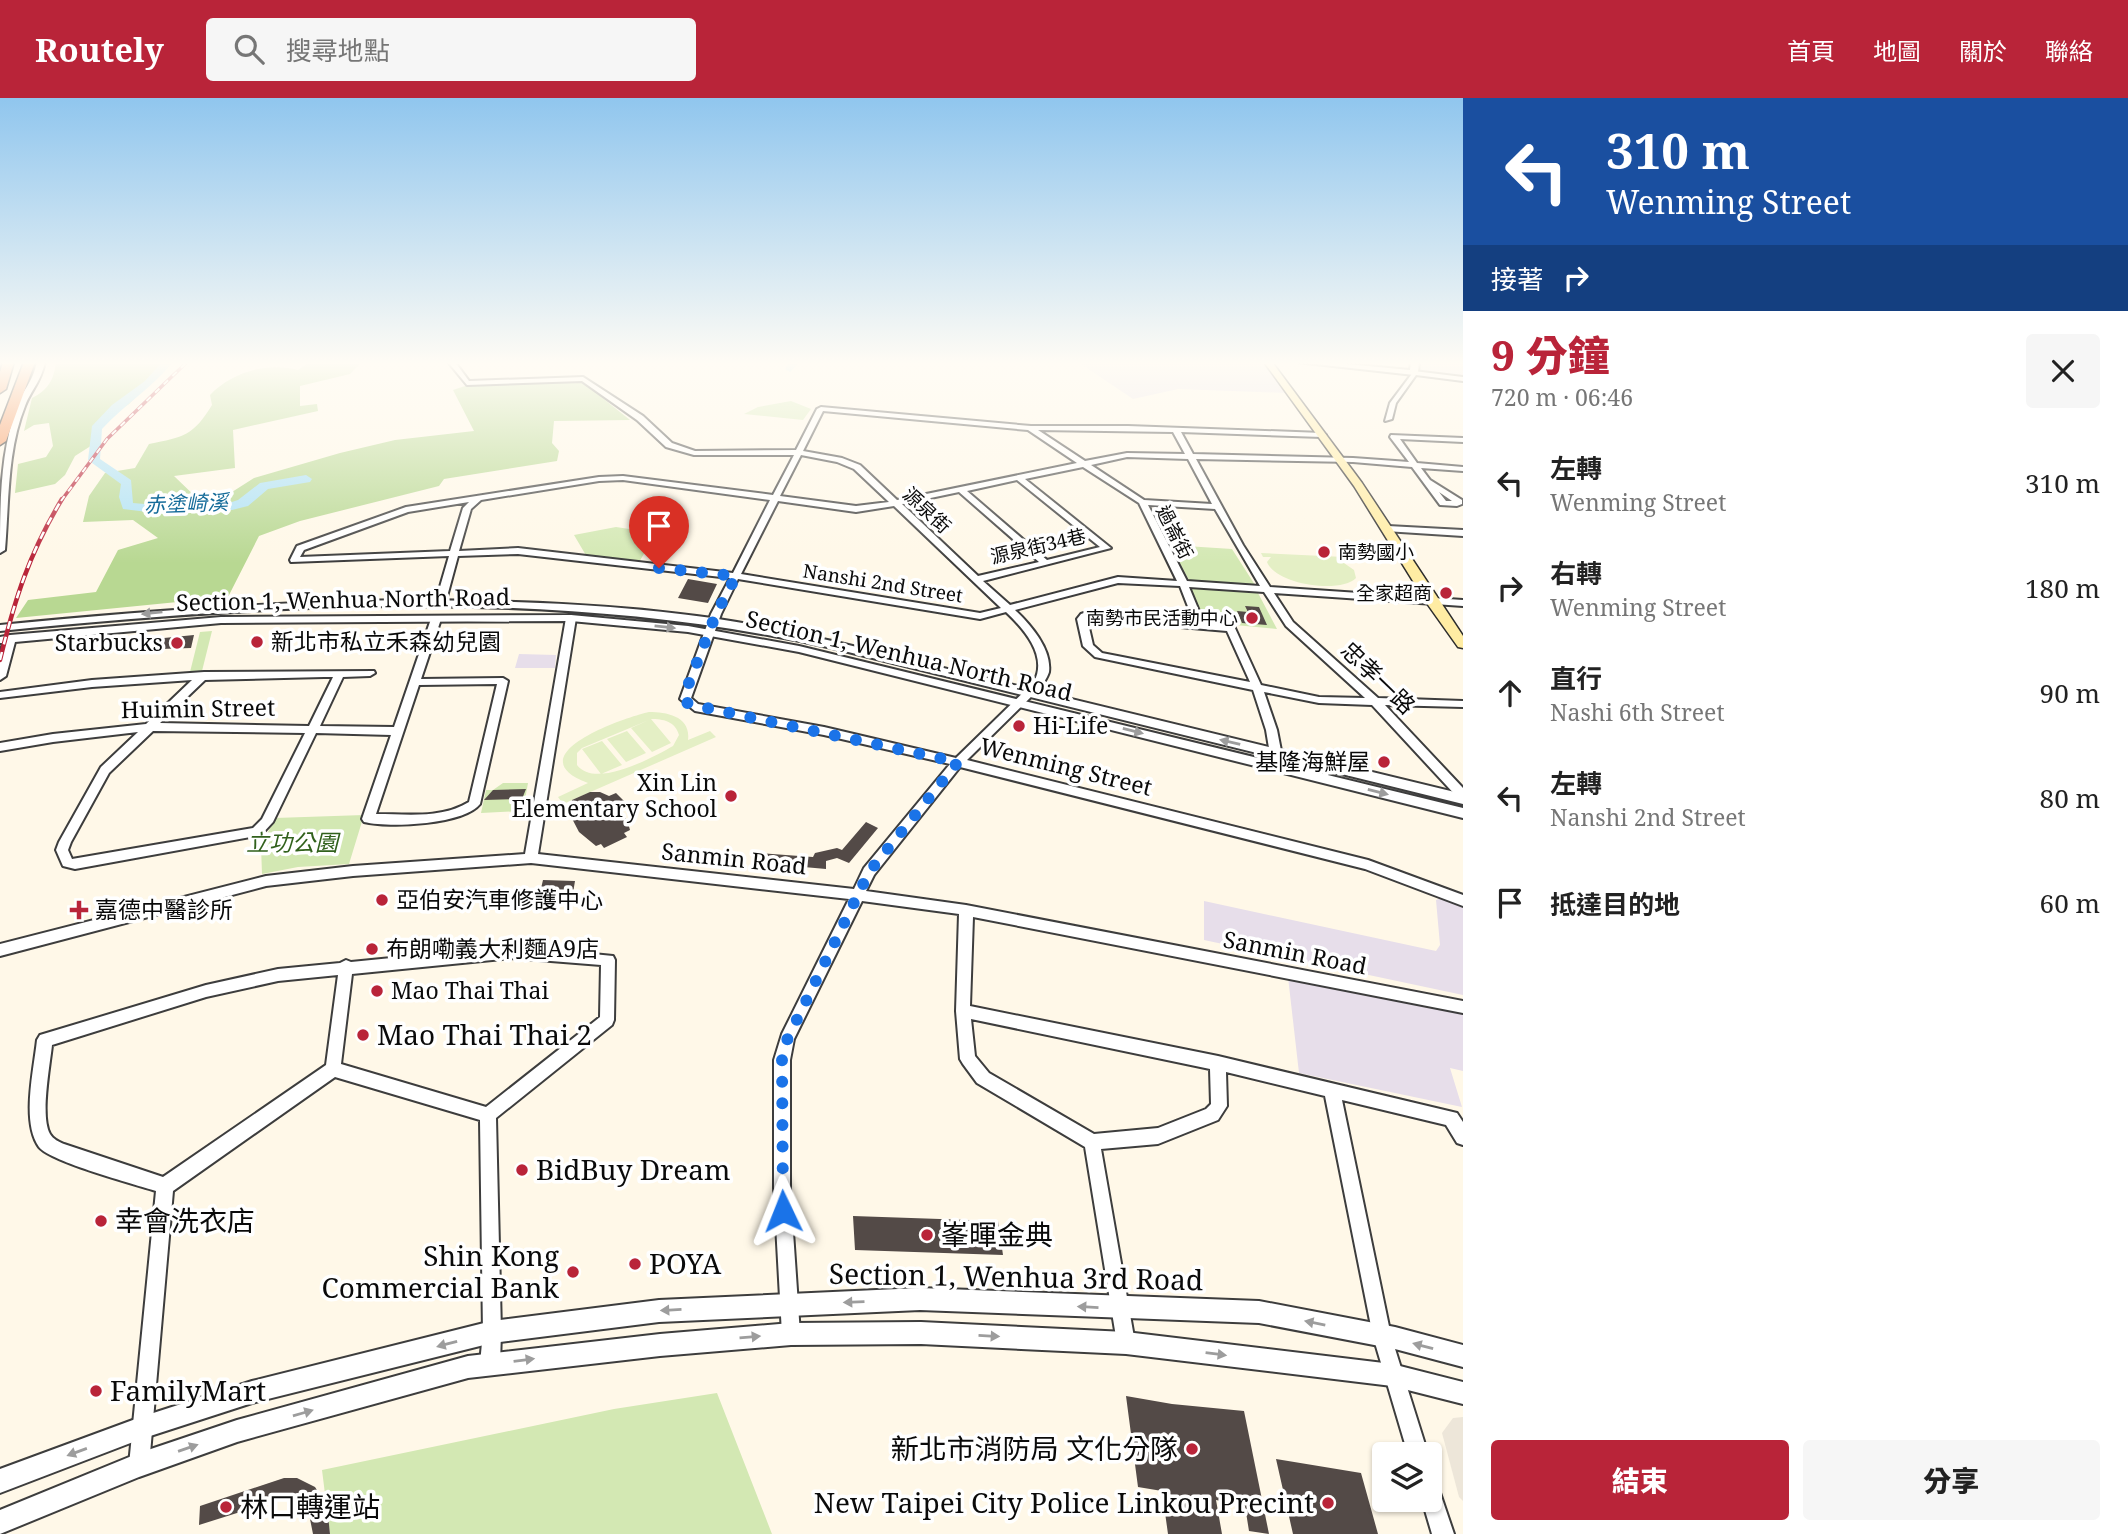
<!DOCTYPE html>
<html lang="zh-TW">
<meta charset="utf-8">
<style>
:root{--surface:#fff;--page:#f6f6f6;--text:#222;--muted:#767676;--accent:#b92439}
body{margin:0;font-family:"Noto Serif","Noto Sans TC",serif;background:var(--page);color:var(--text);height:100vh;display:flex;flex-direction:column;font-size:26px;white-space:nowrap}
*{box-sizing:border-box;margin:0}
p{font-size:23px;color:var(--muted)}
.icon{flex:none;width:38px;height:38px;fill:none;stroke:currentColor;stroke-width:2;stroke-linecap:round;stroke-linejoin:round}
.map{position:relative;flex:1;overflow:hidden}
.side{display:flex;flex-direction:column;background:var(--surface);width:665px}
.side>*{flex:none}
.top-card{background:#1a4fa0;color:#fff;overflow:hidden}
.buttons{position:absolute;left:1372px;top:1344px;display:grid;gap:14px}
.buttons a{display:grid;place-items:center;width:70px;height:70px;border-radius:7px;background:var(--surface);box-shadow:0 2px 5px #0004;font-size:35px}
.pin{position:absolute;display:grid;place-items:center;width:60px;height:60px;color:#fff;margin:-72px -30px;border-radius:50% 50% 50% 0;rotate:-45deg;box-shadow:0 0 7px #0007}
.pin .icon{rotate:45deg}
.me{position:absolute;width:77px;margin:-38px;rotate:358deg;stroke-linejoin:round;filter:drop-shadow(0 0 5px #0008)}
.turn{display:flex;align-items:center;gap:24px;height:147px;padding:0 28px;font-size:32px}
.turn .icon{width:91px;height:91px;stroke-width:2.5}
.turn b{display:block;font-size:49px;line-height:60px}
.then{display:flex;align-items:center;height:66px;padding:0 28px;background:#0003;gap:14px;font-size:26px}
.round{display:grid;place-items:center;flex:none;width:74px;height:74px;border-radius:7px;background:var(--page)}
.headline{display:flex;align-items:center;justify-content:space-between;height:119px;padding:0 28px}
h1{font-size:42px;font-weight:800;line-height:52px;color:var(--accent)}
.button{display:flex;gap:14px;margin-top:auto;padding:14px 28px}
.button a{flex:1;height:80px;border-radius:7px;background:var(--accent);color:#fff;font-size:28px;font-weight:800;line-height:80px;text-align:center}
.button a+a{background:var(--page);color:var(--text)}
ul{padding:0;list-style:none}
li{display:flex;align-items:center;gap:21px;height:105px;padding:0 28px}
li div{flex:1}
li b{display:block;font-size:26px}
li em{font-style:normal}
header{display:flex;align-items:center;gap:42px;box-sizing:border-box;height:98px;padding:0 35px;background:var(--accent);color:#fff}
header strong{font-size:33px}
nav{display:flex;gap:38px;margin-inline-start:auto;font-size:24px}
.search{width:490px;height:63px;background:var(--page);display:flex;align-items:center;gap:18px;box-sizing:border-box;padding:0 24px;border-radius:7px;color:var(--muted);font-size:26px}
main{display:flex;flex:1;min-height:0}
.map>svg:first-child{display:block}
</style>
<header>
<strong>Routely</strong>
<div class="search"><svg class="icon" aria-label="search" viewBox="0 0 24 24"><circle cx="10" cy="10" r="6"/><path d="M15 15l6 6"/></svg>搜尋地點</div>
<nav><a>首頁</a><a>地圖</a><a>關於</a><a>聯絡</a></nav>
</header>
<main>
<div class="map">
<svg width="1463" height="1436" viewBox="0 0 1463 1436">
<rect width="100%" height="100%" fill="#fff8e8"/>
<path fill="#e7deea" d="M1078,264H1262L1288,295L1178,291L1133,301Z
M1419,264H1463V279L1421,274Z
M519,556L556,557L555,570H515Z
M1443,799L1463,807V897L1204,842V803L1436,853L1440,847L1436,802Z
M1288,879L1463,915V973L1450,970L1462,1009L1299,975Z"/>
<path fill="#d3e8b3" d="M791,303L811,311L803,322L744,316L758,309Z
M616,429L656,435L638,466L587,459L574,437Z
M1170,447L1232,451L1255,487L1189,482Z
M1189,489L1258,495L1277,531L1203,524Z
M212,533L202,573L190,574L200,534Z
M503,685H528L523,713L481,715L486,692H493Z
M364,717L349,766L298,769L262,776L261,748L275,720Z
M717,1295L772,1436H330L322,1372L614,1311Z"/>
<path fill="#b8d892" d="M56,264H169L129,306L93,329L97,344L75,358L65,377L55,386L15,395L18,366L46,359L53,348L49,325L34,327L24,333L32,300C48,292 54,282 56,264Z
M310,264H362L350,276L300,288V308L317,306L318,313L233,332L235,370L174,378L200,403L221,401L254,380L340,355L395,342L474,333L453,292L465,288L575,283L585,286L630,322L554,323L552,345L559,353L557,363L444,381L439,388L300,423L259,438L228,499L16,520L28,502L96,494L118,452L158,440L133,422L83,424L89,398L105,375L135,370L149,346C184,339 193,338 212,307L210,297C232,274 267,264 298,272Z"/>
<path fill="#e4efc5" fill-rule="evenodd" d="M1261,455L1344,459L1347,463H1341L1354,472L1356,480C1341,496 1276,487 1267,464L1271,459H1263Z
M649,614C668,614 691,619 688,642L710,633L716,639L563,706L558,699L588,685C515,658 622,620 649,614ZM651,621C663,621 675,623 679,637L673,648C652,660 595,691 577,667V655L582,650L649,622L631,630L652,654L671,645Z
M627,633L646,655L626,664L607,641Z
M602,643L622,667L601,676L582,651Z"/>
<path fill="#ede6d9" d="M1463,1319V1403L1459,1399L1442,1335L1453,1320Z"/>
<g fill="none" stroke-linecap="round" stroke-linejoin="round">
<path fill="#ade1f6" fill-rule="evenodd" d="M162,264H173C152,290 124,307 102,331L100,361L131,382L133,405L156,407L190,401L232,404L238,402L260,385L306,377L312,381L310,384L268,391L248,408L232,412L190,409L156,415L123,411L119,399L121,386L88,362L92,328L112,307L145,283Z
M790,264H800L790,274L785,271Z"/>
</g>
<path fill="#534a47" d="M688,481L717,486L708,505L678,500Z
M1245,508L1259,509L1267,527L1242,525L1237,513L1248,514Z
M473,534H487L483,551H468Z
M194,537L191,550L160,551L164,540Z
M526,691L522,701L484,702L493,692Z
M590,694H600L609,698L616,695L624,703L618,706L628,725L630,732L624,735L627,739L604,750L601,746L596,748L579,734L566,709L571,707L572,702Z
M866,724L878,730L849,765L837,760L826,763V771L758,765L760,755L813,759L815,755L837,750L842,752Z
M543,782L575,783L572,801L539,799Z
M853,1118L998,1123L1003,1157L855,1152Z
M1126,1298L1172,1306L1244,1313L1269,1436L1249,1433L1245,1408L1216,1402L1222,1436H1168L1162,1393L1138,1389Z
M1276,1361L1361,1375L1378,1436H1293Z
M284,1380H297L315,1389L327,1408L330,1436H313L308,1411L303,1405L288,1399L199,1427L200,1408Z"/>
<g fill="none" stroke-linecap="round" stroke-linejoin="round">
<g stroke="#3d3d3d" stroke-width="4">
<path id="minor" d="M448,264H455L469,283L583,279L643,318L672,345L695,353L796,352L817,311L821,309L1031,328H1128L1322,335L1326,337L1322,339L1181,334L1193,356L1353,360L1409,364L1390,339L1391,337L1463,340V344L1400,341L1417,365L1463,369V373L1421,370L1430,382L1462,402V406L1457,408L1440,407L1412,369L1353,364L1196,361L1243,447L1270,489L1463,502V508L1274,495L1293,524L1378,600L1463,603V609L1385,607L1463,690V702L1459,701L1372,607L1319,605L1264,594L1277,632L1284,668L1278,672L1272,668L1266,632L1253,592L1095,559L1083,548L1077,521L1081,516L1084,515L1194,524L1180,488L1118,485L1015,512C1030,526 1052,551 1049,574C1048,578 1044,584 1042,588L967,662L1368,762L1463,797V808L1365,771L960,669L874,777L866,793L966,807L1463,903V915L973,819L970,908L1218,958L1457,1015L1463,1024V1047L1457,1045L1446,1027L1342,1002L1391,1238L1428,1356H1408L1373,1238L1325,998L1226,974L1227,1008L1218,1022L1158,1046L1101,1051L1135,1245L1133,1252L1126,1254L1119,1252L1117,1245L1085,1049L977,985L963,966L960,961L956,913L959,816L862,803L794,941L790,962V1090L800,1236L798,1243L791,1245L784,1243L782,1236L774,1090V962L782,936L849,801L531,765L353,778L266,788L0,858V846L266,778L353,768L525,756L566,520L571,517L576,520L538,756L854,791L864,770L950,666L824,637L695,613L680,601L711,516L730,480L518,456L458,458L445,506L440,509L435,506L449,458L291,464L290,462L297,448L406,409L599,379L623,378L773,397L794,357H694L666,349L637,322L582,283L467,287ZM823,313L1028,332L1077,365L897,402L860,367L842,360L803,353ZM1038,332L1173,334L1185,356L1127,355L1085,363ZM801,357L837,364L854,371L889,404L856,408L780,398ZM1127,359L1188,361L1212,406L1144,402L1091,367ZM1083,369L1139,405L1177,483L1118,479L1010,507L983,483L1111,450L1025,381ZM623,382L770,402L733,475L518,450L459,453L471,411L481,402L599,383ZM1017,382L1100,449L1047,462L967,393ZM959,394L1039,464L978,478L902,406ZM1439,394L1452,403H1446ZM778,403L856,414L894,408L1001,510L980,515L741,476ZM469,404L463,410L450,453L300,459L304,452L408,414ZM1148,407L1215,411L1260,488L1187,483ZM738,481L980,521L1006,514C1024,531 1048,558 1034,584L956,660L824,629L698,606L691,600L721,516ZM1189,489L1264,494L1286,528L1365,600L1319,599L1261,587L1234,528L1204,525ZM1087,521L1227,533L1250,584L1102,555L1093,547ZM971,921L1210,971L1211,1006L1206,1011L1158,1030L1094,1036L989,975L975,958Z
M1414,273L1463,279V283L1416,277L1396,305L1392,321L1385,323L1390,305Z
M1388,428L1463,432V438L1385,433V429Z
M436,518L441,521L421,581L503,580L508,583L480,706C463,727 389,730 364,724L362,721L391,637L316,635L273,724L261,737L75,771L63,768L56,752L59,744L101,669L138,634L53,644L0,653V645L53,636L146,626L192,582L92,589L0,600V594L92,582L204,574L374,573L375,575L370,578L343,579L320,628L394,629L431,521ZM324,579H333L309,628L160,625L205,582ZM497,586L469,704C442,721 406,716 376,716L419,587ZM153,633L305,635L262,721L253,730L72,761L68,752L71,744L109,675Z
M513,848L613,858L615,862L614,922L612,927L496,1020L501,1234L500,1266L497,1273L490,1276L483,1273L480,1266L483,1234L480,1022L335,979L173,1093L149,1367L146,1374L139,1377L132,1374L129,1367L156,1093C134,1086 51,1064 39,1049C21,1024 34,971 37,942L40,937L206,887L278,871L340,865L346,862L351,864ZM513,860L601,867L600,919L486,1009L341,966L352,876ZM338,877L326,967L163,1079L64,1046C59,1044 53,1041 50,1036C40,1019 50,967 52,947L206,899L278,883Z
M1430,1383L1437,1386L1454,1436H1432L1422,1402H1430Z"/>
</g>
<g stroke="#3d3d3d" stroke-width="4">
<path id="tertiary" d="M37,264H45C40,286 32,290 25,308C7,352 9,405 5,452L0,455C0,407 0,355 17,308C23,291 32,286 37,264Z
M1297,264H1326L1410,272L1411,264H1419L1418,275L1414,277Z
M419,502C517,503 615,506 712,520C752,526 792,534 832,543L1463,696V706L832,550C559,489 276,505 0,533V527C140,513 279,503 419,502Z
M571,517L688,528L799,548L1463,710V720L799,554L688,534L571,523L221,525L15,544L6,578L0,582V556L3,545H0V539L10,537L221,519Z
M920,1190L1259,1203L1395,1229L1463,1247V1269L1395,1251L1259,1225L920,1212L659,1224L492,1245L252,1305L141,1341L0,1395V1371L141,1319L252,1283L492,1223L659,1202Z
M921,1224L1126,1234L1392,1266L1463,1284V1306L1392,1288L1126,1256L921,1246L791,1247L660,1258L468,1280L237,1344L139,1379L0,1436V1412L139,1355L237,1322L468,1258L660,1236L791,1225Z"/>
</g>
<g stroke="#2c2c2c" stroke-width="3">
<path id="secondary" d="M1264,264H1272L1362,385L1463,538V550L1458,549L1426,504L1354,388Z"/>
</g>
<g stroke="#1b1b1b" stroke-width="3">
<path id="motorway" d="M3,264H14L6,291L0,295V274Z
M24,264H35L6,343L0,347V327Z"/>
</g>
<use href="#minor" fill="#fff" fill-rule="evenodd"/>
<use href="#tertiary" fill="#fff" fill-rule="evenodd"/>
<use href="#secondary" fill="#ffeca3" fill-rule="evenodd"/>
<use href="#motorway" fill="#f48d51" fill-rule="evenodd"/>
<g stroke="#b92439" stroke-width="3.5">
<path id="rail-far1" d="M61,403L107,341L187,264"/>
</g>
<g stroke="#b92439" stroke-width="4.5">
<path id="rail" d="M0,562C15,500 29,456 62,401"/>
</g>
<use href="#rail-far1" stroke="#fff" stroke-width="2" stroke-dasharray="6" stroke-linecap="butt"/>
<use href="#rail" stroke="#fff" stroke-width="2.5" stroke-dasharray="8" stroke-linecap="butt"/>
</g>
<defs><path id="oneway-solid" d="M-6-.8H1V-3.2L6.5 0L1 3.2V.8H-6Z" transform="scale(1.75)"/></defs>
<g fill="#9d9d9d">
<use href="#oneway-solid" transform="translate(152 515) rotate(174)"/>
<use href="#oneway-solid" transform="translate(665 529) rotate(6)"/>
<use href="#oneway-solid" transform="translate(1133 633) rotate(14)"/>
<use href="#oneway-solid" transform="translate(1230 644) rotate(-167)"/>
<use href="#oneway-solid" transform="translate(1378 694) rotate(14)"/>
<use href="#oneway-solid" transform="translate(854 1204) rotate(178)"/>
<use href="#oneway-solid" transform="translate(1088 1209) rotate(-177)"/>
<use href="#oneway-solid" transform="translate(671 1212) rotate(177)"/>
<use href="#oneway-solid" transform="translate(1315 1225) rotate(-169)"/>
<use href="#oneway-solid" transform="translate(989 1238) rotate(3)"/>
<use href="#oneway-solid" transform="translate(750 1239) rotate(-5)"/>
<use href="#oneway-solid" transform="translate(447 1246) rotate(165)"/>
<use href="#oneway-solid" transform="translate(1423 1248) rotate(-165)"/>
<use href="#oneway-solid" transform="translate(1216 1256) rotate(7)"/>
<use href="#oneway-solid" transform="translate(524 1262) rotate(-7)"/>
<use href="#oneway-solid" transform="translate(303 1315) rotate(-16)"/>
<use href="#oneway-solid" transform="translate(188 1350) rotate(-19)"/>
<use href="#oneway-solid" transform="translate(77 1354) rotate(160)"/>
</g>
<linearGradient id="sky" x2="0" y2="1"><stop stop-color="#90c6ee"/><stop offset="0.57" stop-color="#fffcf5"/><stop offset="1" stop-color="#fffcf5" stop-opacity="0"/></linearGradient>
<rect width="1463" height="465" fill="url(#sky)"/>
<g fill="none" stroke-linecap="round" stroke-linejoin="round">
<path stroke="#1a73e8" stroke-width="12" stroke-dasharray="0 21.6" d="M659,470L736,478L716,516L685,595V601L688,606L958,664L869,774L787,942L782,962L783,1113"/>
</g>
<g fill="#b92439" stroke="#fff" stroke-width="2.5">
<circle cx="1324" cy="454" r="7"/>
<circle cx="1446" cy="495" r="7"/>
<circle cx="1252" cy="520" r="7"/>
<circle cx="257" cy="544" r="7"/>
<circle cx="177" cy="545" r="7"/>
<circle cx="1019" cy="628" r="7"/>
<circle cx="1384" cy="664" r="7"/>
<circle cx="731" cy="698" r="7"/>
<circle cx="382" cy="802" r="7"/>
<path d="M75.5 801.5h7v7h7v7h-7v7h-7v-7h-7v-7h7z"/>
<circle cx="372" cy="851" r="7"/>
<circle cx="377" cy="893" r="7"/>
<circle cx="363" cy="937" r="7"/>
<circle cx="522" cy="1072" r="7"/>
<circle cx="101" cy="1123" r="7"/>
<circle cx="927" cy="1137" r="7"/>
<circle cx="635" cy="1166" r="7"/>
<circle cx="573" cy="1174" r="7"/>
<circle cx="96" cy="1293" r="7"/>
<circle cx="1192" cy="1351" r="7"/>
<circle cx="1328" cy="1405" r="7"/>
<circle cx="226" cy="1409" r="7"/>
</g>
<g text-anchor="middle" stroke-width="7" stroke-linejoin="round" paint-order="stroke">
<g font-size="19" fill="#0a0a0a" stroke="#fff">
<text transform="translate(927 412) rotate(43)" y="7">源泉街</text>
<text transform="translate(1175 434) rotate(63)" y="7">過崙街</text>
<text transform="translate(1038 448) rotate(-13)" y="7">源泉街34巷</text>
<text transform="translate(883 485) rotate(9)" y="7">Nanshi 2nd Street</text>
</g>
<g font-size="19" fill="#0a0a0a" stroke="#fff" text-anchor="end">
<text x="1338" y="461" text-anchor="start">南勢國小</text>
<text x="1432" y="502">全家超商</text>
<text x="1238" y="527">南勢市民活動中心</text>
</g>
<g font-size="21" font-style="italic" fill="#166c9a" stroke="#fff">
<text transform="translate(186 406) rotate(-2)" y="7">赤塗崎溪</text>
</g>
<g font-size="23" fill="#0a0a0a" stroke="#fff">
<text transform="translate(343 502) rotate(-1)" y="8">Section 1, Wenhua North Road</text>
<text transform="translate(909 558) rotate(13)" y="8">Section 1, Wenhua North Road</text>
<text transform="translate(1378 580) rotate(44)" y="8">忠孝一路</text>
<text transform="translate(198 611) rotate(-1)" y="8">Huimin Street</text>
<text transform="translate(1066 669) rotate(14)" y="8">Wenming Street</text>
<text transform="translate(734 761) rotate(6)" y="8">Sanmin Road</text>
<text transform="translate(1295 855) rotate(11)" y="8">Sanmin Road</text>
</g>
<g font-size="23" fill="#0a0a0a" stroke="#fff" text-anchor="start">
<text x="271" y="552">新北市私立禾森幼兒園</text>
<text x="163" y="553" text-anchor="end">Starbucks</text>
<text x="1033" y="636">Hi-Life</text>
<text x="1370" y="672" text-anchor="end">基隆海鮮屋</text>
<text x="717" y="693" text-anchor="end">Xin Lin<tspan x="717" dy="26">Elementary School</tspan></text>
<text x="396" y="810">亞伯安汽車修護中心</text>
<text x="95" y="820">嘉德中醫診所</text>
<text x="386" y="859">布朗嘞義大利麵A9店</text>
<text x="391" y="901">Mao Thai Thai</text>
</g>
<g font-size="23" font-style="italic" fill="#31611c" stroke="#fff">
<text x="292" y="753">立功公園</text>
</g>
<g font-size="28" fill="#0a0a0a" stroke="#fff" text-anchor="start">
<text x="377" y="947">Mao Thai Thai 2</text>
<text x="536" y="1082">BidBuy Dream</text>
<text x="115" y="1133">幸會洗衣店</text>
<text x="941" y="1147">峯暉金典</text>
<text x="559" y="1168" text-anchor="end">Shin Kong<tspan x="559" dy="32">Commercial Bank</tspan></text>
<text x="649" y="1176">POYA</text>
<text x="110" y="1303">FamilyMart</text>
<text x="1178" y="1361" text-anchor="end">新北市消防局 文化分隊</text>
<text x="1314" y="1415" text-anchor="end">New Taipei City Police Linkou Precint</text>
<text x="240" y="1419">林口轉運站</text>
</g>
<g font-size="28" fill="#0a0a0a" stroke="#fff">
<text transform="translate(1016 1179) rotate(1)" y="10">Section 1, Wenhua 3rd Road</text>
</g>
</g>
</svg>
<div class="buttons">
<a><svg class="icon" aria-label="layers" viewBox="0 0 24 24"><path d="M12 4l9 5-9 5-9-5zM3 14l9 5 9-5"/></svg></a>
</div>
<div class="pin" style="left:659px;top:470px;background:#d93025"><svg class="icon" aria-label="arrive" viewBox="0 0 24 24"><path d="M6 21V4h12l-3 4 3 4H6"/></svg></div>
<svg class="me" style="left:783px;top:1113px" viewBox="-20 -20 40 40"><path d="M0-17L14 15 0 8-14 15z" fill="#1a73e8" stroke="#fff" stroke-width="4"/></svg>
</div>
<section class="side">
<div class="top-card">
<div class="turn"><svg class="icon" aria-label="left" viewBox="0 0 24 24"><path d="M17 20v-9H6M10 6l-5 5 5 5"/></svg><div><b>310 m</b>Wenming Street</div></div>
<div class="then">接著<svg class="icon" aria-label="right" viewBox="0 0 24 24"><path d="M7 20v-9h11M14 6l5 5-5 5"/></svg></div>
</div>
<div class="headline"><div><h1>9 分鐘</h1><p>720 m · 06:46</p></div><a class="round"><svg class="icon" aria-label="close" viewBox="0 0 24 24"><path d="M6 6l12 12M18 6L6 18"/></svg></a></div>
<ul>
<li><svg class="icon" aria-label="left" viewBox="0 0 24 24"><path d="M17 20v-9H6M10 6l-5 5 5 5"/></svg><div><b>左轉</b><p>Wenming Street</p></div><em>310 m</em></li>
<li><svg class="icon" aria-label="right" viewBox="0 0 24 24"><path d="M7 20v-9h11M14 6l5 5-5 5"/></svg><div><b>右轉</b><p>Wenming Street</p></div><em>180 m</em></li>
<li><svg class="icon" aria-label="ahead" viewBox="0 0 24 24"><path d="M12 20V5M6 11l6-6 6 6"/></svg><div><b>直行</b><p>Nashi 6th Street</p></div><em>90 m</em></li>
<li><svg class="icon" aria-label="left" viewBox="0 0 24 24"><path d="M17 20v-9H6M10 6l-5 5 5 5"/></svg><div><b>左轉</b><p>Nanshi 2nd Street</p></div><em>80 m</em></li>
<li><svg class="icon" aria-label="arrive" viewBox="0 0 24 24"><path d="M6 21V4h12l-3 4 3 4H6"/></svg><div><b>抵達目的地</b></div><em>60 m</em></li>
</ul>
<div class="button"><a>結束</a><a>分享</a></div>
</section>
</main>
